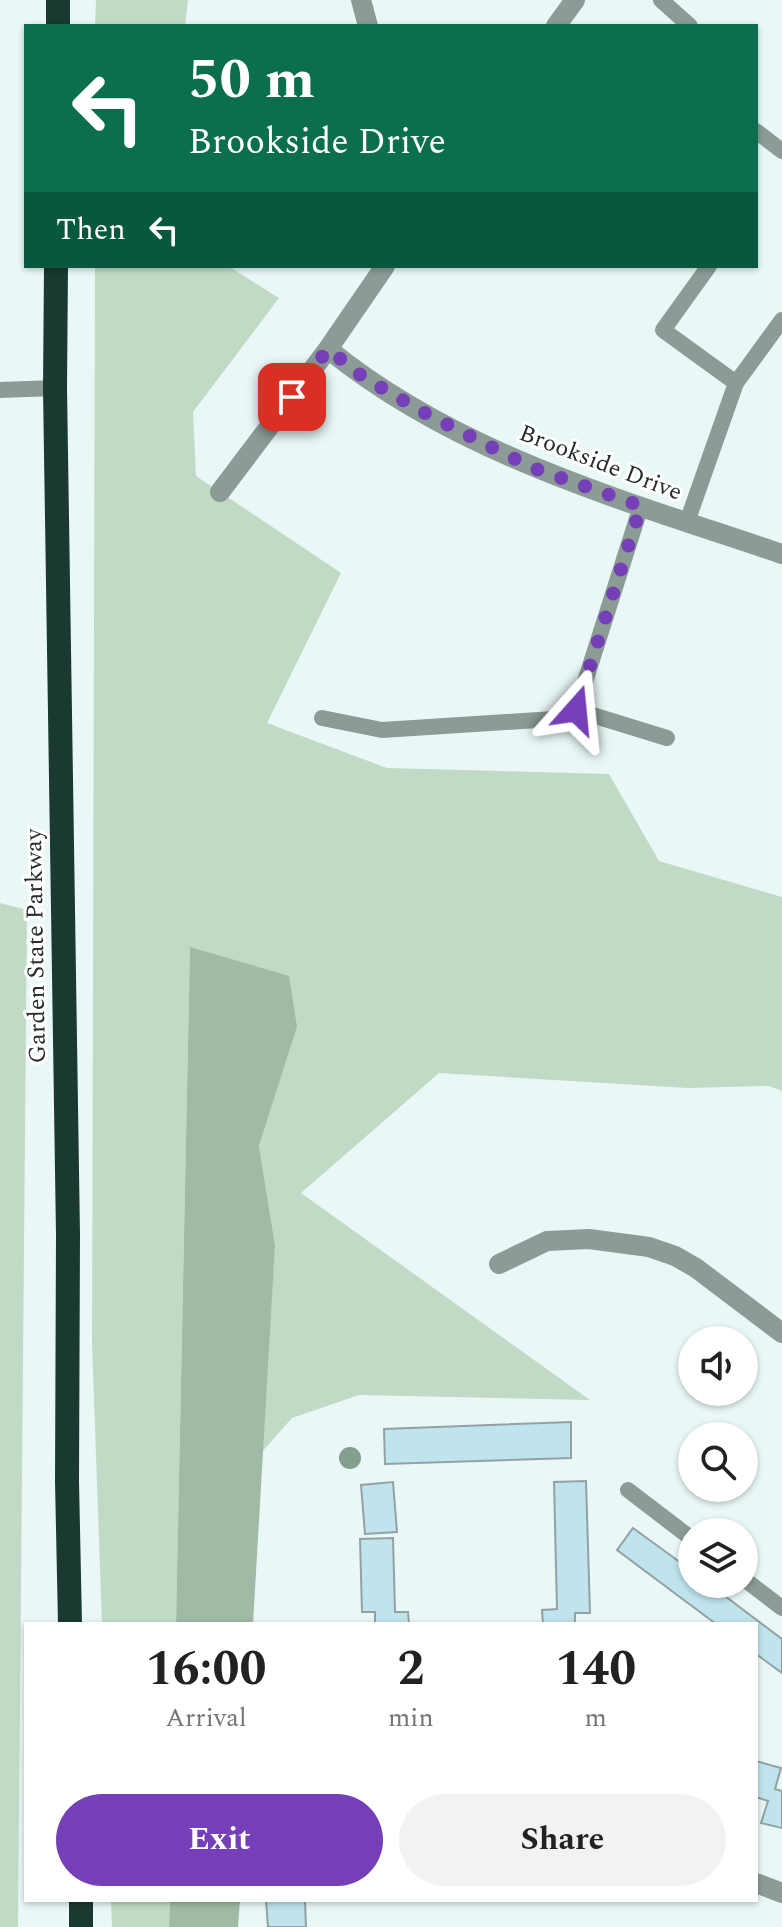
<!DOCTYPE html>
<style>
:root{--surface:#fff;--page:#f2f2f2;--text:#222;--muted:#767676;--accent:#7540b7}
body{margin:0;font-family:Spectral,serif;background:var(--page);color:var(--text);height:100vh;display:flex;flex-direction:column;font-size:30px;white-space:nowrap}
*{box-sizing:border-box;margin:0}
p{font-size:26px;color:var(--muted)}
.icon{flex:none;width:44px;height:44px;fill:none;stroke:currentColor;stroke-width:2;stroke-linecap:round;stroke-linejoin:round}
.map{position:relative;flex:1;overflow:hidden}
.drawer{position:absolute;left:24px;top:1622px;width:734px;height:280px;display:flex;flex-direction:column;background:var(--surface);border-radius:0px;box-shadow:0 2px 6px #0004}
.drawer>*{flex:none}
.hud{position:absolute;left:24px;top:24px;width:734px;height:244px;border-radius:0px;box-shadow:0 2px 6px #0004;background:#0b6e4f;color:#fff;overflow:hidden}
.tools{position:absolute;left:678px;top:1326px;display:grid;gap:16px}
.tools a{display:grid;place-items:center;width:80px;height:80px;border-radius:50%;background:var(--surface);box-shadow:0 2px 6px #0004;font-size:40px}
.pin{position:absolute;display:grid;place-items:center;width:68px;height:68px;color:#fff;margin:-34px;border-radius:16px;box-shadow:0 4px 12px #0006}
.me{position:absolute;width:88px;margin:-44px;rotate:18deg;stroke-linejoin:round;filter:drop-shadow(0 0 6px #0008)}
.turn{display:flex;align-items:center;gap:28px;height:168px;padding:0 32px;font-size:36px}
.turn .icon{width:104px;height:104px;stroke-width:2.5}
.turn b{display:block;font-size:56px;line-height:68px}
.then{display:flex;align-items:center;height:76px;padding:0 32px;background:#0003;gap:16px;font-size:30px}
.eta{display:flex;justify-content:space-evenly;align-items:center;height:136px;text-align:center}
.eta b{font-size:48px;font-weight:700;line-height:56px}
.action{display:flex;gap:16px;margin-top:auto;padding:16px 32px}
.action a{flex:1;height:92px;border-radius:48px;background:var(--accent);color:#fff;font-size:32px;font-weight:700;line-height:92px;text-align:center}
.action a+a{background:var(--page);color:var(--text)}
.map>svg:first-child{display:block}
</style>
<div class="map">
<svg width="782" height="1927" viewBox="0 0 782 1927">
<rect width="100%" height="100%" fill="#e9f8f7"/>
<path fill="#c1dac5" d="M96,0H188L185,26H95Z
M95,266H228L279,298L193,412L196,476L341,573L267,723L387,768L609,774L659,861L782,897V1091L769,1086L688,1088L439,1073L301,1193L590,1400L359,1395L292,1418L261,1453L275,1245L259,1146L297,1027L190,948L176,1624H102L92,1343Z
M0,903L27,910L18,1927H0Z
M111,1900H170L169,1927H112Z"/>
<path fill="#a0baa5" d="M190,947L289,976L297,1027L259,1146L275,1245L253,1624H176Z
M170,1900H240L238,1927H169Z"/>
<path fill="#bfe4ed" stroke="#94a1a4" stroke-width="2" d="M571,1422V1458L385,1464L384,1429Z
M586,1481L590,1613H575V1624H543L542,1610L557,1609L554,1482Z
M393,1482L397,1532L365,1534L361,1485Z
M633,1528L692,1571V1584H709L782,1639V1673L756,1654V1624H716L617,1550Z
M393,1538L395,1612H408L409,1624H375V1612H362L360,1539Z
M756,1761L781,1768L775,1789L782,1791V1828L761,1823L768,1801L756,1797Z
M266,1900H305L306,1927H268Z"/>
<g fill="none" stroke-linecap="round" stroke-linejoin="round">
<path stroke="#8c9b95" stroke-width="16" d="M661,0L690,26
M756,131L782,151
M736,383L782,320
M0,390L55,388
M687,522L736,383L663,330L709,266
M576,710L641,506
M322,718L382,730L569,718L576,710L667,738
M628,1490L692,1539
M744,1579L782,1608"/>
<path stroke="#8c9b95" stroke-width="20" d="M361,0L368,26
M556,26L575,0
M328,349C458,455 626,501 782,554
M220,492L328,349L385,266
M499,1264L547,1241L589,1239L649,1247L675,1256L696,1268L782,1333
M756,1883L782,1893"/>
<path stroke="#1a3930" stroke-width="24" d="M58,26V0
M56,266L55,388L68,1235L67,1481L70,1624
M81,1900V1927"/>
</g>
<circle fill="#82a08e" cx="350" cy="1458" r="11"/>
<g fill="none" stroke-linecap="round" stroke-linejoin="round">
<path stroke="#7540b7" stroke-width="14" stroke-dasharray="0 25.2" d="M292,397L328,349L363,377L423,412L505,454L533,468L641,506L576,710"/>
</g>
<g text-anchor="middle" stroke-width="6" stroke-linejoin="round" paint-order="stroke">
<g font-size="24" fill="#272c2c" stroke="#fff">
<text transform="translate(601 462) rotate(21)" y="8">Brookside Drive</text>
<text transform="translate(35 946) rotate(-91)" y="8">Garden State Parkway</text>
</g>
</g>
</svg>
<div class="tools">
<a><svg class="icon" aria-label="sound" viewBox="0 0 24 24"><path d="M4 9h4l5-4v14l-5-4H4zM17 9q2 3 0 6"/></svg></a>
<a><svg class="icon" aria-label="search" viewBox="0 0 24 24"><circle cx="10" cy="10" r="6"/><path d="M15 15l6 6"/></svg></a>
<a><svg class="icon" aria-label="layers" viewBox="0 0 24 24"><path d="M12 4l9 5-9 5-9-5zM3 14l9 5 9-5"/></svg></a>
</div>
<div class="pin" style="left:292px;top:397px;background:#d93025"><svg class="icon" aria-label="arrive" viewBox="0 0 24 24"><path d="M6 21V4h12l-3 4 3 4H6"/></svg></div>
<svg class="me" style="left:576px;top:710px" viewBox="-20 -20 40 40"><path d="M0-17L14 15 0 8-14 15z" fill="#7540b7" stroke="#fff" stroke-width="4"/></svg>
<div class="hud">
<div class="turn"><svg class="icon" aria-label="left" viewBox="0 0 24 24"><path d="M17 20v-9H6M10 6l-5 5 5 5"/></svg><div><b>50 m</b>Brookside Drive</div></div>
<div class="then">Then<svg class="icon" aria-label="left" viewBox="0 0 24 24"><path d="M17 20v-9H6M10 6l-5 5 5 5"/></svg></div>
</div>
<section class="drawer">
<div class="eta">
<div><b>16:00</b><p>Arrival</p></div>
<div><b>2</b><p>min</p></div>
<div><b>140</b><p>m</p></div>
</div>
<div class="action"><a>Exit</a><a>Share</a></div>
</section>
</div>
